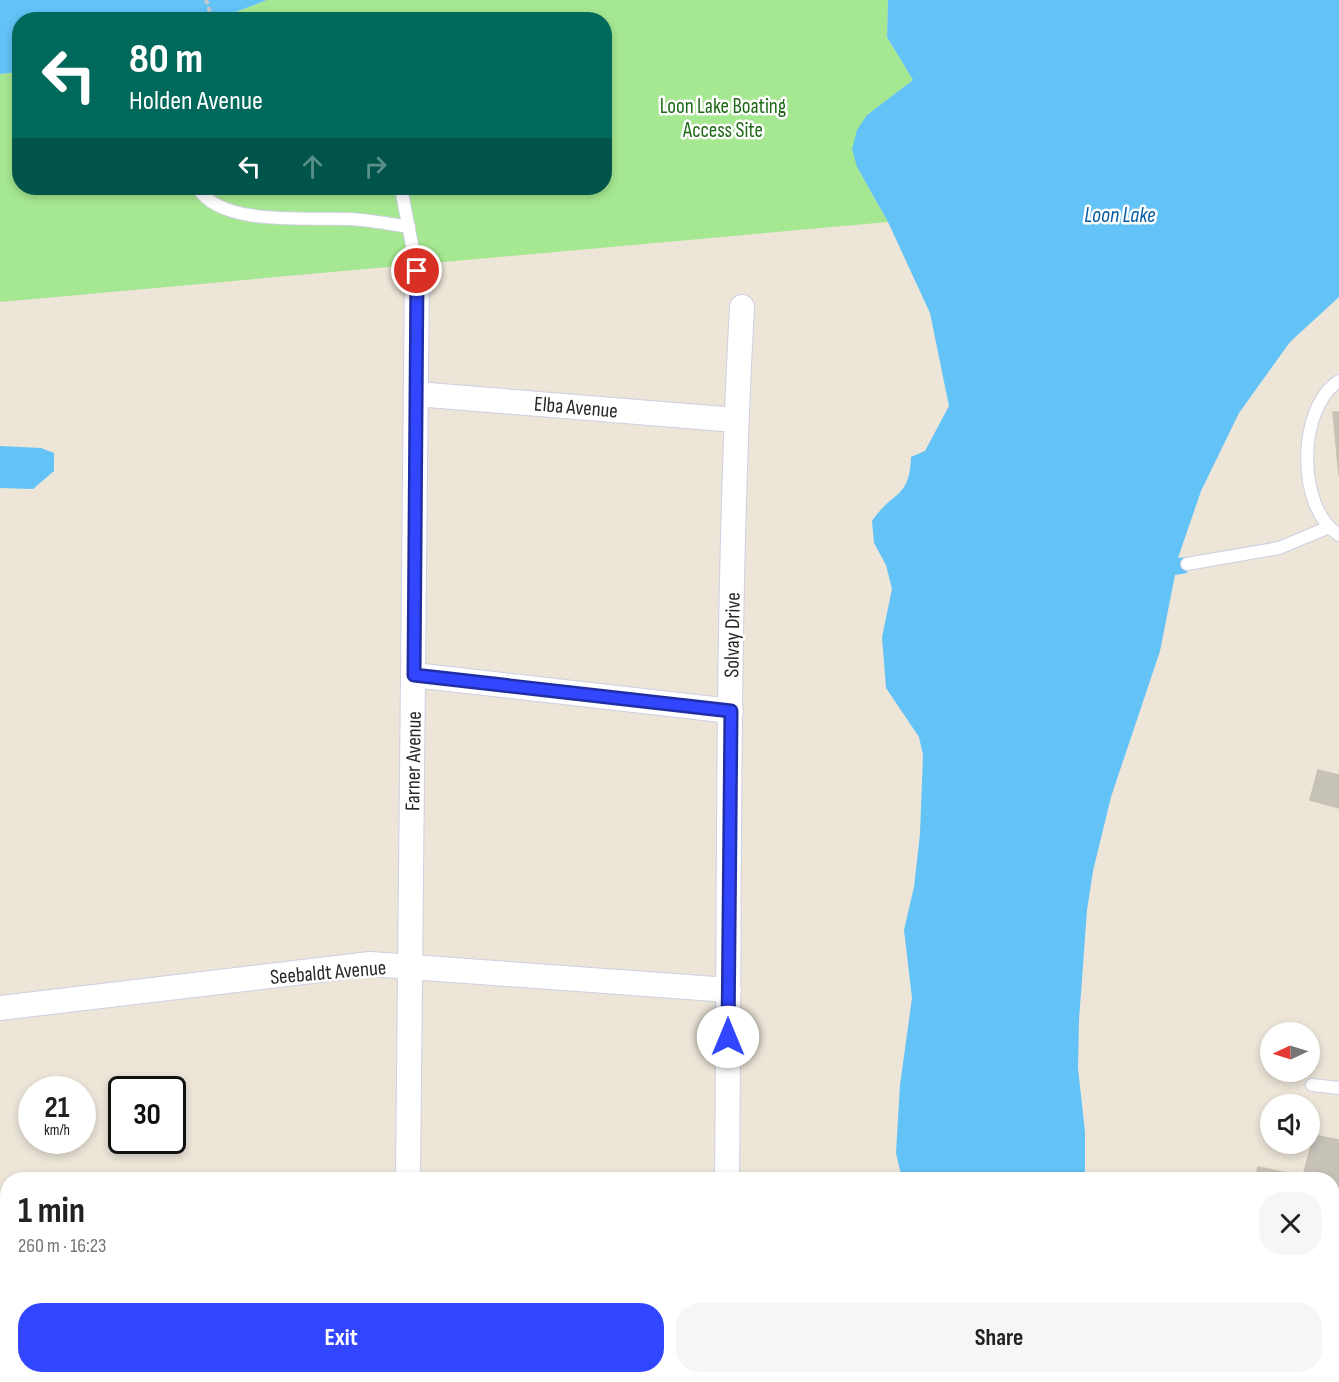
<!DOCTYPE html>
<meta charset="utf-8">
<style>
:root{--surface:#fff;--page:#f6f6f6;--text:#222;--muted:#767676;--accent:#3246ff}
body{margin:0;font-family:"Sofia Sans Condensed",sans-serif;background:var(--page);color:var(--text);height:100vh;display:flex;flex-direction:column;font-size:22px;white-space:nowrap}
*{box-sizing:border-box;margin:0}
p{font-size:20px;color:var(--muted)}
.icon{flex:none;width:33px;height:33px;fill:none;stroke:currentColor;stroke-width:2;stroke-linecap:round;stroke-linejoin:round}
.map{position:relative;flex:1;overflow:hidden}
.drawer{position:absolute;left:0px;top:1172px;width:1340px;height:212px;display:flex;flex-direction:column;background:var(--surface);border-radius:24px 24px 0 0;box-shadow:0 3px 9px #0003}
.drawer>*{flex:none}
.guide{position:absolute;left:12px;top:12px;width:600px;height:183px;border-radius:24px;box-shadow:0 3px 9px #0003;background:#00695c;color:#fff;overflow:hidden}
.needle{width:39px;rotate:266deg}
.buttons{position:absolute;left:1260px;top:1022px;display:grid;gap:12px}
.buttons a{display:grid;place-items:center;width:60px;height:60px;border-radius:50%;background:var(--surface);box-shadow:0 3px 9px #0003;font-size:30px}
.speed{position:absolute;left:18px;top:1076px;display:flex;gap:12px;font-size:30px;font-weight:700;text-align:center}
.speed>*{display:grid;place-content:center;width:78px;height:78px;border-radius:50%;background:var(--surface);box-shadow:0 3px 9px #0003;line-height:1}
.speed small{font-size:15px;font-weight:400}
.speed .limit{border:3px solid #111;border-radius:9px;background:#fff;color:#111}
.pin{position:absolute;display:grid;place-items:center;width:51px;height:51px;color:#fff;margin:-26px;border:3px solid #fff;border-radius:50%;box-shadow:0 2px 6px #0007}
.me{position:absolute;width:66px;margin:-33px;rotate:0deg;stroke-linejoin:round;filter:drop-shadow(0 0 4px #0008)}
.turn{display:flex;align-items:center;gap:21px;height:126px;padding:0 18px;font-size:27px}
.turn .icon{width:78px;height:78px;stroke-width:2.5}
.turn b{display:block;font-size:42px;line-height:51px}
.lanes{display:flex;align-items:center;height:57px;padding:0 18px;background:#0003;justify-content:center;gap:30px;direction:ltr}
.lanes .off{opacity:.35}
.round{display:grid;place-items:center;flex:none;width:63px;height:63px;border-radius:24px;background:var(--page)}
.summary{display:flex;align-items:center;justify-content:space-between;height:102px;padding:0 18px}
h1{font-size:36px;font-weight:700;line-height:45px}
.primary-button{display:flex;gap:12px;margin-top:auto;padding:12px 18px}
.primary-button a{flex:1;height:69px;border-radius:24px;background:var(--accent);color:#fff;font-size:24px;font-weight:700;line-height:69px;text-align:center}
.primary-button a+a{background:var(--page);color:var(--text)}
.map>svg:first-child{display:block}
</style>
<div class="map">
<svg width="1339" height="1382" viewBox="0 0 1339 1382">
<rect width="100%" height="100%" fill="#ece5d8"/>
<path fill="#a6e791" d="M267,0H888L887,37L913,80L867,115L857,167L888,222L0,302V74L19,72L20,188H604V20L217,19Z"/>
<path fill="#63c2f6" d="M0,0H267L217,19L20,20L19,72L0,74Z
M888,0H1339V297L1290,342L1239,413L1201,491L1178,558L1186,557L1187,573L1175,575L1160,651L1111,797L1093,871L1087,910L1079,1020L1078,1068L1085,1132V1179H902L896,1153L900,1085L912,998L904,930L914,887L920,834L923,755L919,737L886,688L882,637L892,589L886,565L874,543L872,521C892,491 910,499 911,457L925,451L949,406L930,313L888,222L857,167L852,149L857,130L867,115L913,80L887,37Z
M0,446L41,448L54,453V471L33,489L0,488Z
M908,1376H1063L1062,1382H909Z"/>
<path fill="#c7c2b8" stroke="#c7c2b2" stroke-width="1.5" d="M1333,412H1339V475Z
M1318,770L1339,775V808L1310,800Z
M1314,1135L1339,1140V1231L1332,1229V1179H1255L1258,1167L1303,1176Z
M1078,1376H1130L1135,1380L1086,1382Z
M1196,1376H1239L1233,1382H1203Z"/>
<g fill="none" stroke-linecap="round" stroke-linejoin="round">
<g stroke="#ced0e3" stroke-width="14">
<path id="lane" d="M198,188C221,227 310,217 350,219C370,220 390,224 409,227
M401,188L417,271
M1339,381C1297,408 1296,508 1339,535
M1187,564L1279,548L1327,528
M1312,1085L1339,1088"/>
</g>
<g stroke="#ced0e3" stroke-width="26">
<path id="street" d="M416,394L736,420
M414,675L731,711
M0,1008L370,964L729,990
M408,1179L417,271
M727,1179C730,888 726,597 742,307
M414,1376L417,1382
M725,1382V1376"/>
</g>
<path stroke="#c7c7c7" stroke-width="4" stroke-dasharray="4.5 3" stroke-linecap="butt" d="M206,0L213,20
M1332,1292L1339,1281
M1278,1382L1282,1376"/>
<use href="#lane" stroke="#fff" stroke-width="12"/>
<use href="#street" stroke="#fff" stroke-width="24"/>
</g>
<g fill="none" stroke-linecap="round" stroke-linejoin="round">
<g stroke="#202ea6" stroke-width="15">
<path id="route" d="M417,271L414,675L731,711L728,1037"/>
</g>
<use href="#route" stroke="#3246ff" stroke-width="10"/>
</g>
<g text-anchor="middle" stroke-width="5" stroke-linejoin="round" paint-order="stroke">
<g font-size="21" fill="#1e6915" stroke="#fff">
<text x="723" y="113">Loon Lake Boating<tspan x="723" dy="24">Access Site</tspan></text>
</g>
<g font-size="21" fill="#282828" stroke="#fff">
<text transform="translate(576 407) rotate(5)" y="7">Elba Avenue</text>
<text transform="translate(732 635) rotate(-89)" y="7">Solvay Drive</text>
<text transform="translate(413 761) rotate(-89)" y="7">Farner Avenue</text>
<text transform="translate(328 972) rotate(-5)" y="7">Seebaldt Avenue</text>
</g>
<g font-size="22" font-style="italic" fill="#055ca0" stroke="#fff">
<text x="1120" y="222">Loon Lake</text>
</g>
</g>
</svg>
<div class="buttons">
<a><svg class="needle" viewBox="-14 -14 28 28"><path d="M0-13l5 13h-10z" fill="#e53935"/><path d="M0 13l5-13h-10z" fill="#767676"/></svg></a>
<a><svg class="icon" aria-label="sound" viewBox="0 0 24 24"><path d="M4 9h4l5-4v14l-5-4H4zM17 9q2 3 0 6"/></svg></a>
</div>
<div class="speed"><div>21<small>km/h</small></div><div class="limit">30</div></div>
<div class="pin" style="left:417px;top:271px;background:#d93025"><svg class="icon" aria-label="arrive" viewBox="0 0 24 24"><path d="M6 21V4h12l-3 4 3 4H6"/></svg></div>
<svg class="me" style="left:728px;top:1037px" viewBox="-20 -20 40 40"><circle r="19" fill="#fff"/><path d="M0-13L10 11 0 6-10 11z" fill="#3246ff"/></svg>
<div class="guide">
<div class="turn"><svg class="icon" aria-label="left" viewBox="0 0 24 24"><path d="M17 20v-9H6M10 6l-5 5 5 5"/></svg><div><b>80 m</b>Holden Avenue</div></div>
<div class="lanes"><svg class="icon" aria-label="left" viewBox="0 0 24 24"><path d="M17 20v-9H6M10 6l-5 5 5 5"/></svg><svg class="icon off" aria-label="ahead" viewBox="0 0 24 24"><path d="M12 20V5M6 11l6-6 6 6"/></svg><svg class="icon off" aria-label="right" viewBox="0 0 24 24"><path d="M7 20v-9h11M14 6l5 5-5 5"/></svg></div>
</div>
<section class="drawer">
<div class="summary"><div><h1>1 min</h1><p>260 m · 16:23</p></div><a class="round"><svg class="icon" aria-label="close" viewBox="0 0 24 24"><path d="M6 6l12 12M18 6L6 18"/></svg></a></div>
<div class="primary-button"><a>Exit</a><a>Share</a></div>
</section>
</div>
